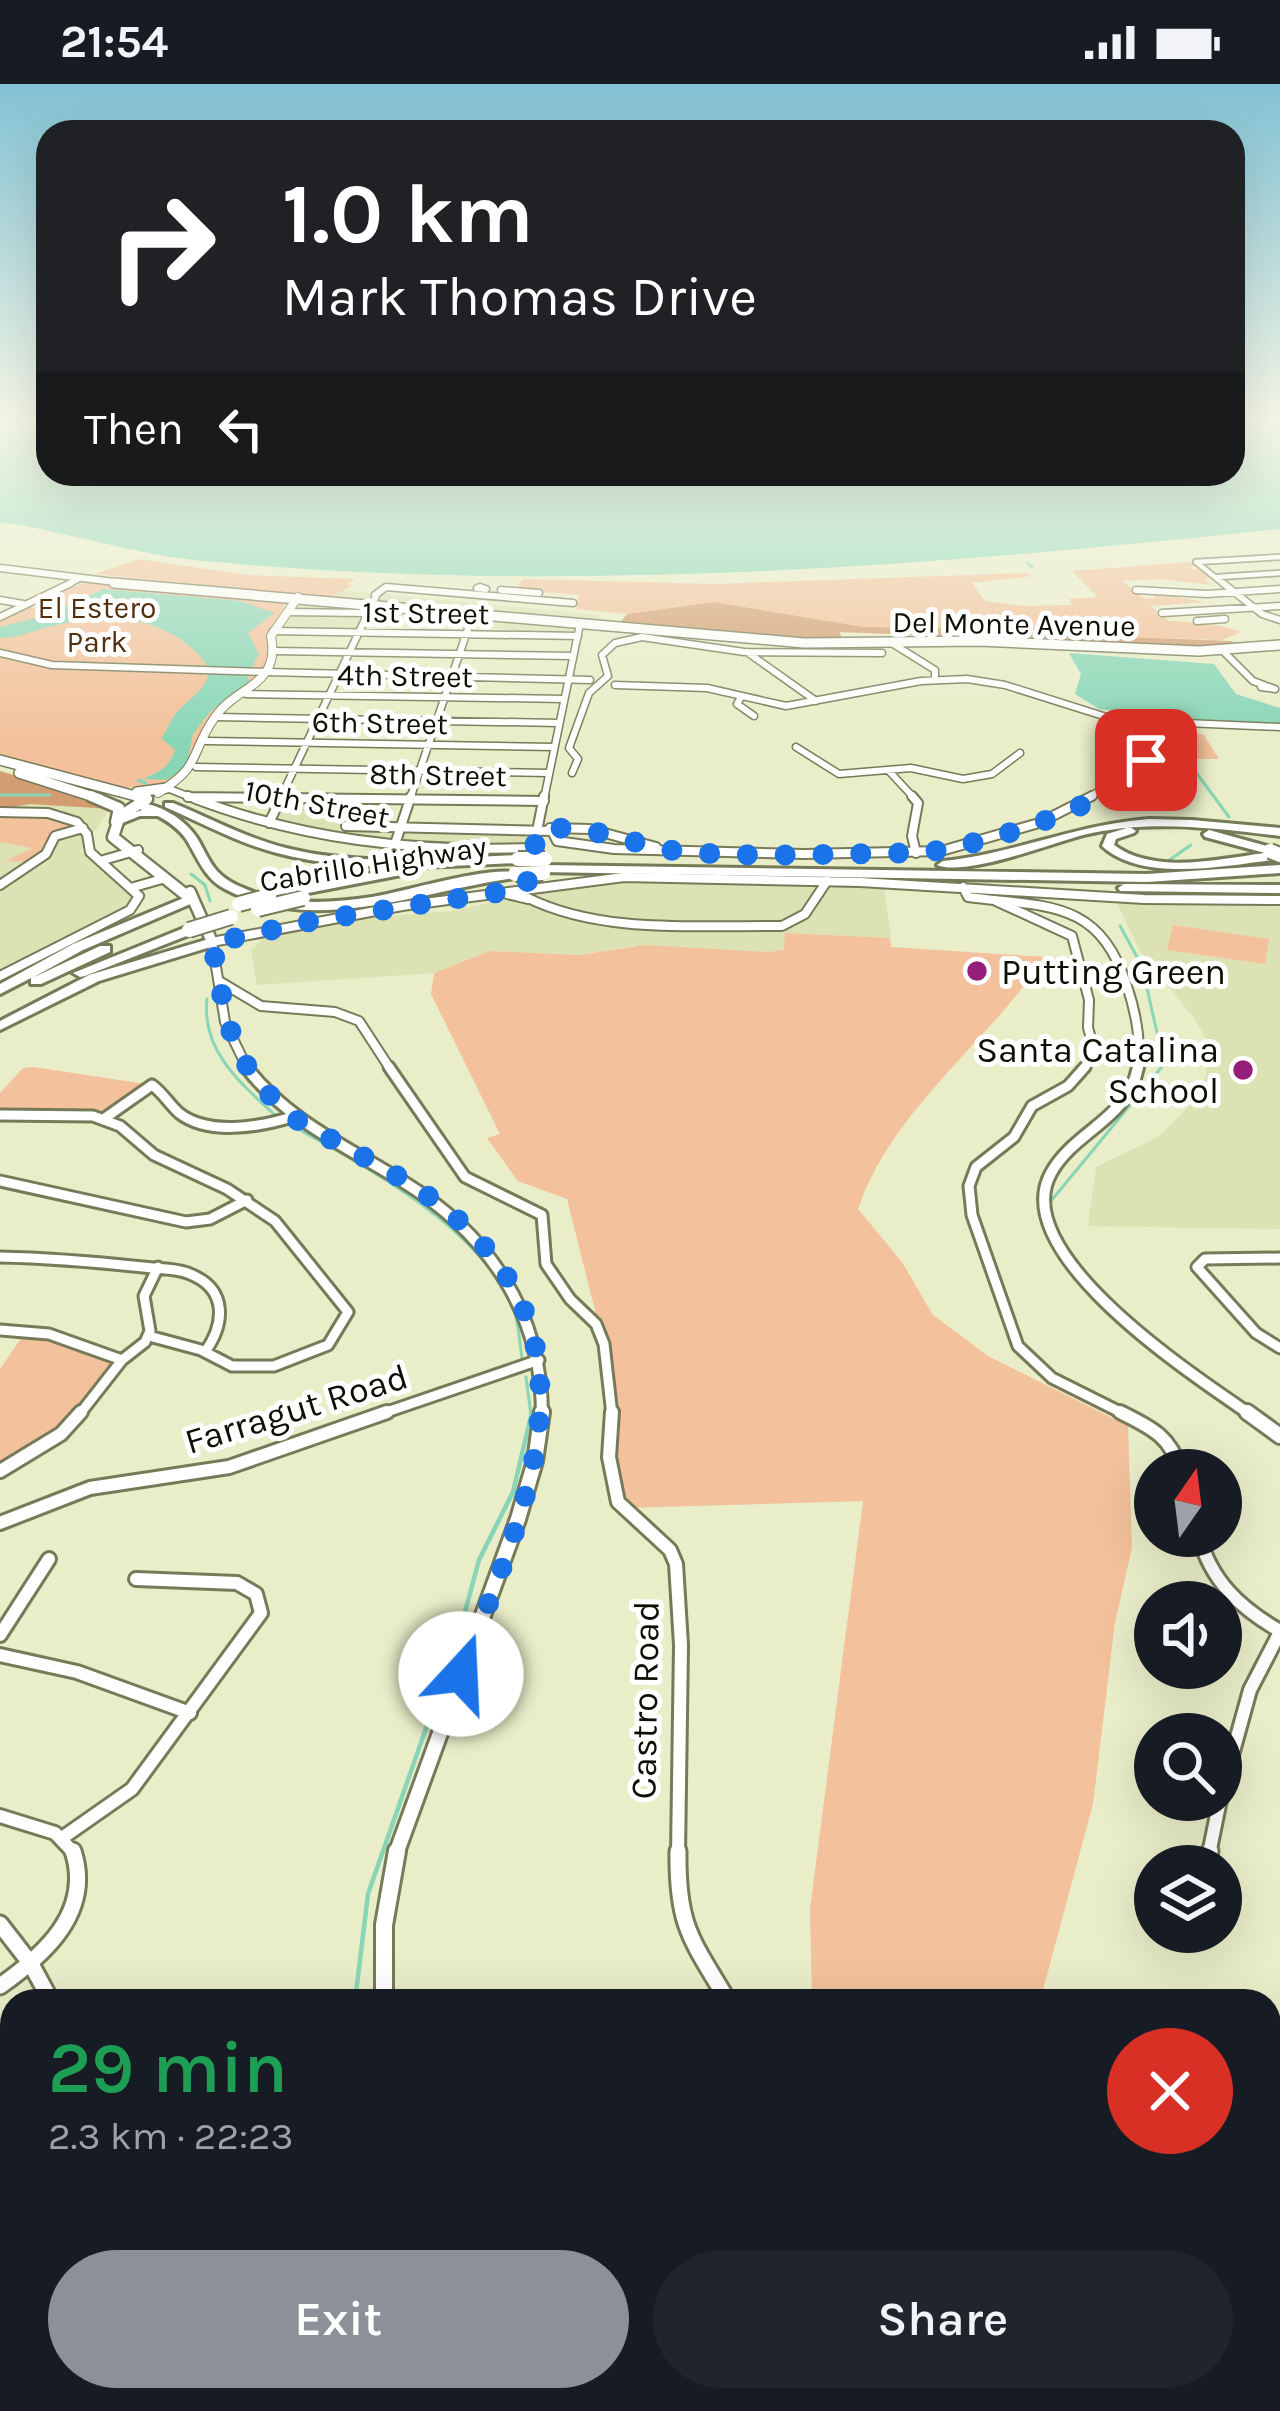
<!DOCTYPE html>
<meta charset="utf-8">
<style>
:root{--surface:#171b24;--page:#20242c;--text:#f1f3f6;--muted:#9ea1a6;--accent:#8c9099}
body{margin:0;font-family:Karla,sans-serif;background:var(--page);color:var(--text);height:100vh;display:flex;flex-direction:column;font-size:45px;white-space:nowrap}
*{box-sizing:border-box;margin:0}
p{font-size:39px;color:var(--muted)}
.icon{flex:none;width:66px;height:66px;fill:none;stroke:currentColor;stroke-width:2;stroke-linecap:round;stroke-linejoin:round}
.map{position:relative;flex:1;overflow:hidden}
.details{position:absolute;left:0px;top:1905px;width:1281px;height:423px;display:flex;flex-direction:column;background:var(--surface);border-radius:36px 36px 0 0;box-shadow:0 12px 48px #0002}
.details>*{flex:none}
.hud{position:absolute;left:36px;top:36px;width:1209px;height:366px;border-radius:36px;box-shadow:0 12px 48px #0002;background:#202124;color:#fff;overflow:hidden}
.needle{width:78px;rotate:14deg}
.tools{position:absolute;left:1134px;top:1365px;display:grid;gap:24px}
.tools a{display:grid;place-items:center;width:108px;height:108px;border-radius:50%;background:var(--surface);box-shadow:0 12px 48px #0002;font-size:60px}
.pin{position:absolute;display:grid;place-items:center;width:102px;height:102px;color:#fff;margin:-51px;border-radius:24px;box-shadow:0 6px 18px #0006}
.me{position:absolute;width:132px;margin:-66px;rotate:20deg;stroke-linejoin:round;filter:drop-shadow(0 0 9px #0008)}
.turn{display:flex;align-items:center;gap:42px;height:252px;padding:0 48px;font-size:54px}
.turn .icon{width:156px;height:156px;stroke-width:2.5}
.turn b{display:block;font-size:84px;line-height:102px}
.then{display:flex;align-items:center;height:114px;padding:0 48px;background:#0003;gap:24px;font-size:45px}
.round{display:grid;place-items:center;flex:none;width:126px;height:126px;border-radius:63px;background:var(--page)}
.headline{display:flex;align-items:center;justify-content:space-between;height:204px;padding:0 48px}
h1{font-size:72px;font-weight:600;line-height:90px;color:#1e9e55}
.action{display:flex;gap:24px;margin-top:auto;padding:24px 48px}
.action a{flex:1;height:138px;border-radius:72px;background:var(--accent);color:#fff;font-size:48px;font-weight:600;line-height:138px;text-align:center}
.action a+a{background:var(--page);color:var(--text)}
.status{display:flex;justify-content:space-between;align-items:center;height:84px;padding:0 60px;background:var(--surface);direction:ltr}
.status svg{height:33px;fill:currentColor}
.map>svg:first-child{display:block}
</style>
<div class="status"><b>21:54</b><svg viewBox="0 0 49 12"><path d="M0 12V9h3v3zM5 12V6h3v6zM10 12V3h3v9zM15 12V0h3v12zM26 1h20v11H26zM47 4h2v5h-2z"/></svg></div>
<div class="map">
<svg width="1280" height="2327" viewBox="0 0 1280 2327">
<rect width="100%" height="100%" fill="#e9edc8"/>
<path fill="#dde2b5" d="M340,506L598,531L610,537L574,540L573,550L423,540L424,533L365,532L358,548L273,547L301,516L327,517Z
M0,688L113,721L81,767L130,806L134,816L127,825L0,889Z
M286,710L330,711L321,730L365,728L361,739L531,743L526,760L494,766L313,747L275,737Z
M656,796L884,802L891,854L786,849L784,867L770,868L632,862L579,871L490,867L434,889L257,901L251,866L269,850L352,835L452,827L577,800Z
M1116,817L1280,823V1145L1088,1142L1096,1083L1158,1053L1202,1009L1211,963L1194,934L1140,867Z"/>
<path fill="#f3c19b" d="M139,475L247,491L355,495L347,500L352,502L329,514L95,490Z
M1191,478L1196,482L1189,484L1203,486L1212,494L1204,495L1211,501L1160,495L1122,497L1145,515L1156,514L1153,510L1165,505L1176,513L1205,518L1151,522L1169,537C1187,537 1226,541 1241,548L1222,556L1104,552L1097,545L864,543L714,518L627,530L576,525L579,511L514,505L524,495L715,500L1028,489L1032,492L972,499L985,517L1025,522L1072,521L1069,515L1098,513L1072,487Z
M86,498L289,515L267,550C267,556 270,562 271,568C274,596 231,611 215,627C197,645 199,672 179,691C142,724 44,684 0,672V536L28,523L39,524L55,514L51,512Z
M1175,648L1203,650L1219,675H1152L1155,655Z
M0,731H23L20,736L25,731L71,740L49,753L46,766L30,778L6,777L32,764L0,758Z
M1173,841L1269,855L1265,880L1167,866Z
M785,849L890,854L891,863L1045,873C987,960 892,1025 858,1125L902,1178L933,1231L988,1272L1128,1342L1132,1464L1115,1538L1093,1720L1040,1917H812L810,1825L863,1417L623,1424L601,1250L567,1115L518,1097L487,1054L500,1050L431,910L434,889L490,867L579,871L645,861L769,868L784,866Z
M34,983L152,1001L105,1034L0,1031V1009L23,984Z
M27,1246L122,1276L61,1350L0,1387V1285Z
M1269,2058L1280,2064V2327H707L709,2316H1269Z"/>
<path fill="#d49d71" d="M714,518L864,543L1097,545L1105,552L1231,557L1245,564L840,548L842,558L617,542L627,530Z
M0,687L110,719L111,725L30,720L0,725Z"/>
<path fill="#89d6b7" d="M0,333H48V390H1233V333H1280V445C924,483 563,511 205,477C135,471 70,448 0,438Z
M103,505L240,517L274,529L248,549L259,570L247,593L250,597L210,628L193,650L186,683L166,696L143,695C159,688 169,684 175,666L161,654C170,644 168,637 180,625C198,607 224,593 195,567C153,528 98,529 45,544C29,548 17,554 0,554V543L48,531Z
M1069,569L1214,580L1236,610L1280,624V639L1219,642L1161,633L1162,639L1150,631L1099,625L1075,610L1081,590Z"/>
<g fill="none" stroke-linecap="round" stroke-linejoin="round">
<path stroke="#89d6b7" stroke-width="3" d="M1028,479L1032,483
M1189,679L1229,733
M138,696L146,699
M0,711H49
M1168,777L1191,761
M191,790L205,801L210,817
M207,915C201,966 240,999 275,1031
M289,1040C362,1080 475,1140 511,1219C519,1236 519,1256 522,1274
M1051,1117L1164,980L1142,882L1120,842
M1041,1133L1048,1149
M526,1293L531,1331"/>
<path stroke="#89d6b7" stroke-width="4.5" d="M355,1917L368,1810L459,1550L479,1476L513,1408L532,1328
M354,2327L358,2316"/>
<g stroke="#767a58" stroke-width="8">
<path id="minor-far5" d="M1196,478L1226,502
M1196,478L1280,473
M1218,493L1280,489"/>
</g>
<g stroke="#767a58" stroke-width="9">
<path id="minor-far4" d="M1223,499L1262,530L1280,536
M480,503L486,505L477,504Z
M501,506L539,509
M1136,506L1207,510L1280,505
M375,511L386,503L573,519
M287,528L366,529
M1162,529L1280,522
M1197,537L1225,535
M273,547L578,552
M890,558L935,586V594
M275,567L573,572
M1223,567L1253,597L1264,601
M747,568L816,617
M267,588L590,596
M615,601L707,604L786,622L921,597L967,595L1005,601L1116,636L1280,643
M1263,601L1275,605L1261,603Z
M246,610L564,615
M740,615L737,620L754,632
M215,633L559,639
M206,657L554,663
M796,663L839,690L911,684L963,695L992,690L1020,669
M196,683L549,689
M889,687L915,715
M572,689L578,675L569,664L589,609L608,592L602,571L615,559L642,553L744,568L882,569
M167,704L195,715
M188,713L385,715
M280,715L377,510
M410,715L473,530
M1086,715L1145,679L1153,641"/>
</g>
<g stroke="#767a58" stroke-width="12">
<path id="minor-far3" d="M188,712C300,756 414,768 533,764
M912,712L918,719L912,752L916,769
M188,713L544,717
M0,728L48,729L77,738L87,750L90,768L139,812L130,826L0,892
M269,739L282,712
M346,742L552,747L557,757L614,765L804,770L941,767L1039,739L1092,712
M550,744L590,745L656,763
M395,760L411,712
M100,777L138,766
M0,801L46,770L55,752L83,744
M134,803L162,795
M526,813C601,851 700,841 782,842L805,830L827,797
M996,817L1072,852L1089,916L1088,944L1096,971L1082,986
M219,897L261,922L335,928L359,937L391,986"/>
</g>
<g stroke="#767a58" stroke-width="15">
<path id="minor-far2" d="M389,983L465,1093L542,1131L546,1180L570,1215L596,1240L604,1260L612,1331
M1085,983L1068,1002L1032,1022L1014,1053L976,1083L969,1102L972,1131L1018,1262L1052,1294L1126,1331
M0,1031L93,1032L120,1042L154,1071L227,1105L275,1137L348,1228L328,1261L274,1282H232L201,1266L149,1252
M105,1034L152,1001C163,1009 169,1020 179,1029C208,1052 259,1043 292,1033
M0,1097L186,1138L210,1135L247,1116
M0,1173C48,1174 95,1178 143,1183C157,1185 177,1184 190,1190C228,1205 225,1240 205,1268
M1280,1174L1205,1175L1197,1183L1256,1249L1280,1264
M0,1246L49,1250L122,1276
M79,1331L122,1276L145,1258L150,1247L144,1212L158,1183
M378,1331L539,1276"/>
</g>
<g stroke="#767a58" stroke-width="18">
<path id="minor-far1" d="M612,1328L609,1373L618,1418L670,1466L676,1480L681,1561L678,1770
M1120,1328C1150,1343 1171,1352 1180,1386
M0,1387L61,1350L81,1328
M0,1439L90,1404L229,1383L387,1328
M1199,1452C1211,1497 1240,1524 1280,1547
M0,1551L49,1475
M0,1571L77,1588L190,1629
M1221,1711L1250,1606L1280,1548
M0,1732L55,1749L75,1770
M62,1754L132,1705L261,1529L256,1510L237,1499L136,1495
M1209,1770L1220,1716"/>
</g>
<g stroke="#767a58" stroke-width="21">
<path id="minor" d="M678,1767C677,1842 691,1855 728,1917
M1207,1782L1210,1767
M0,1840L31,1880L51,1917
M0,1902C44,1871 93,1828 73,1767
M115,2316L122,2327
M707,2327L709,2316"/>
</g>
<g stroke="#767a58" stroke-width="8">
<path id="tertiary-far5" d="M65,502L81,494"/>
</g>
<g stroke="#767a58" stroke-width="9">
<path id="tertiary-far4" d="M0,516L23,520
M0,533L71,499
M0,569L52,581L267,588
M544,715L580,540"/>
</g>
<g stroke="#767a58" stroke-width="12">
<path id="tertiary-far3" d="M531,777L544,712
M963,803L968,813C1047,823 1099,815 1127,902C1136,929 1142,958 1137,986
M507,810L528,815
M248,986L225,938L212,858L402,822L624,793L860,798L1144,815L1280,816"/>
</g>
<g stroke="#767a58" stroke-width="16">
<path id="tertiary-far2" d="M246,983C288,1037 346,1062 402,1097C489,1150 542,1229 542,1331
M1138,983C1128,1036 1075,1046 1051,1089C1006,1170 1196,1293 1251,1331"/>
</g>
<g stroke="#767a58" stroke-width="20">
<path id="tertiary-far1" d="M1247,1328L1280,1352
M396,1770L518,1435L535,1377L542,1328"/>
</g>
<g stroke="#767a58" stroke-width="22">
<path id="tertiary" d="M384,1917V1841L397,1767
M313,2327L319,2316"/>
</g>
<g stroke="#767a58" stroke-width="10">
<path id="secondary" d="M158,709C203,681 189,670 215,633C237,601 281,602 271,552L298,513"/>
</g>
<g stroke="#767a58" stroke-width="9">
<path id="primary-far2" d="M0,484L148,502"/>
</g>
<g stroke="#767a58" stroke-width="12">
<path id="primary-far1" d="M114,499L804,559L979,557L1199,567L1280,561
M0,676L147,715
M19,689L100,715
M137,708L167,704"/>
</g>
<g stroke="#767a58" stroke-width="15">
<path id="primary" d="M91,712L119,724L116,738
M136,712L147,715
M147,715L120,732L113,753L191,815
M190,808L212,858"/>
</g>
<g stroke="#767a58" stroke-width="6">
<path id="motorway" d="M134,718C158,719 184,734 197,754C204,765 208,777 217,787C230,801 249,806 267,813L272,814V808L276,807L397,784L401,785V791L277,815C309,820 340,818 372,813C405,808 496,779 521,790L515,794C423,806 314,853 225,805C204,794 198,774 186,755C178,744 169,738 158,732H140L120,740H112V736L142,726L134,722Z
M165,719H173C210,734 246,754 286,764C361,783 441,774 518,771L524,775L518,779C438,782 356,790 277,769C238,759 202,739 165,723Z
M1149,735L1192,736L1280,744V752C1214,744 1148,735 1083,751C1050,760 965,793 937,781L943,777C1013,770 1078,740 1149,735Z
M1130,743L1136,747L1134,749L1116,755L1114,761C1154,791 1219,775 1265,769L1205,753L1203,750L1209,746L1274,764L1275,768L1280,767V775C1229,781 1143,800 1102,762L1107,750Z
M543,781L1147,790L1280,781V789L1147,798L539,788V782Z
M1124,800L1280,801V809L1120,807L1118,804Z
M191,811L197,815L195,818L83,866L32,894L100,862H110V868L41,900H31V894L0,910V900L73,860Z
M189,842L195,846L194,849L85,892L80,893L73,889Z
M212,854L219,858L217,861L99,897L0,946V937L89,891Z"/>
</g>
<use href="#minor-far5" stroke="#fff" stroke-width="4.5"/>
<use href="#minor-far4" stroke="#fff" stroke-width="6"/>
<use href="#minor-far3" stroke="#fff" stroke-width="8"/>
<use href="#minor-far2" stroke="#fff" stroke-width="9"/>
<use href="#minor-far1" stroke="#fff" stroke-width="12"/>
<use href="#minor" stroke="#fff" stroke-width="15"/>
<use href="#tertiary-far5" stroke="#fff" stroke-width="4.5"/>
<use href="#tertiary-far4" stroke="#fff" stroke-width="6"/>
<use href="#tertiary-far3" stroke="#fff" stroke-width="8"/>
<use href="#tertiary-far2" stroke="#fff" stroke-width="10"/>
<use href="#tertiary-far1" stroke="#fff" stroke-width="14"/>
<use href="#tertiary" stroke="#fff" stroke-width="16"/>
<use href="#secondary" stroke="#fff" stroke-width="8"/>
<use href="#primary-far2" stroke="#fff" stroke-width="6"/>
<use href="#primary-far1" stroke="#fff" stroke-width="9"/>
<use href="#primary" stroke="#fff" stroke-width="10"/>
<use href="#motorway" fill="#fff" fill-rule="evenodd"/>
<g stroke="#767a58" stroke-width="18" stroke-linecap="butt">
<path id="motorway-bridge" d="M1270,767L1280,771
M518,775H545
M515,790L543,789
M239,820L269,812
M258,825L303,814
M189,846L231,833"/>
</g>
<use href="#motorway-bridge" stroke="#fff" stroke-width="14"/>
</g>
<linearGradient id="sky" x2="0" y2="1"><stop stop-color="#82c2d4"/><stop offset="0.51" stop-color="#f5f7e6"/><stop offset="1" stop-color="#f5f7e6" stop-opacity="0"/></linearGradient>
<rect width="1280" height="659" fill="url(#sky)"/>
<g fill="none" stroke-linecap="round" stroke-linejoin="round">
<path stroke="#1a73e8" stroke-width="21" stroke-dasharray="0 37.8" d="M461,1590C522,1430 609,1261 449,1128C402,1089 343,1064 292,1033C226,973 228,940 212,859L312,837L526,804L538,746C591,737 635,764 686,768C764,774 843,769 921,769C979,762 1112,723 1146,676"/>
</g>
<g fill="#941e7a" stroke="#fff" stroke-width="4.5">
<circle cx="977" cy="887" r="12"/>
<circle cx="1243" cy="986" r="12"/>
</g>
<g text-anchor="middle" stroke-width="10" stroke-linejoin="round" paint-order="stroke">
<g font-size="30" fill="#542f0d" stroke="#fff">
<text x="97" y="534">El Estero<tspan x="97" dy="34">Park</tspan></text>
</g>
<g font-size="30" fill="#0e0f04" stroke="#fff">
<text transform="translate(426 529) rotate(1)" y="10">1st Street</text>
<text transform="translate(1014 540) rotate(1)" y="10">Del Monte Avenue</text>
<text transform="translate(405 592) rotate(1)" y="10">4th Street</text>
<text transform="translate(380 639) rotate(1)" y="10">6th Street</text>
<text transform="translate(438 691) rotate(1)" y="10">8th Street</text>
<text transform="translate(317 720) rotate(11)" y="10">10th Street</text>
<text transform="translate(373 780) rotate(-9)" y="10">Cabrillo Highway</text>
</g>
<g font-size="36" fill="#0e0f04" stroke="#fff" text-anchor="start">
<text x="1001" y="900">Putting Green</text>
<text x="1219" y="978" text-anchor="end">Santa Catalina<tspan x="1219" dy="41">School</tspan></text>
</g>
<g font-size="36" fill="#0e0f04" stroke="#fff">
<text transform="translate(296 1324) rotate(-17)" y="13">Farragut Road</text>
<text transform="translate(644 1616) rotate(-89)" y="13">Castro Road</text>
</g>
</g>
</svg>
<div class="tools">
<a><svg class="needle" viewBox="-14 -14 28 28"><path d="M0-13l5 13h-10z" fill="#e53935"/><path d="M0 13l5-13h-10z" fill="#9ea1a6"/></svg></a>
<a><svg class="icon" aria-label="sound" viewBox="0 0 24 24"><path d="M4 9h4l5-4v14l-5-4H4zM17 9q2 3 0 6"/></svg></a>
<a><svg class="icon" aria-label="search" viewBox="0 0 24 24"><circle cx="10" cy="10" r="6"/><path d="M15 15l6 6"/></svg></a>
<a><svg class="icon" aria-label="layers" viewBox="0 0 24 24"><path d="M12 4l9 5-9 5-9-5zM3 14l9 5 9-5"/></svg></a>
</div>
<div class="pin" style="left:1146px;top:676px;background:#d93025"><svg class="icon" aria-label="arrive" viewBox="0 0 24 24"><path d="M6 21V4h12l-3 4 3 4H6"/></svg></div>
<svg class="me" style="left:461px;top:1590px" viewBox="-20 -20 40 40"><circle r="19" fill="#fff"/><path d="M0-13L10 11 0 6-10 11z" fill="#1a73e8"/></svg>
<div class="hud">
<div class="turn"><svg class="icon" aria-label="right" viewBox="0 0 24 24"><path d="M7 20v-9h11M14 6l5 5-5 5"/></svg><div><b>1.0 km</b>Mark Thomas Drive</div></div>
<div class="then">Then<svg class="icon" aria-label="left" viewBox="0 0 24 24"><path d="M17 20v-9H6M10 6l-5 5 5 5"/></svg></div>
</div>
<section class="details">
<div class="headline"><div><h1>29 min</h1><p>2.3 km · 22:23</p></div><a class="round" style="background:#d93025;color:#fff"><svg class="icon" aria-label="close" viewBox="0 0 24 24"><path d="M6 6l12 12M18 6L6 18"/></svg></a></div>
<div class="action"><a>Exit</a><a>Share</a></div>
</section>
</div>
